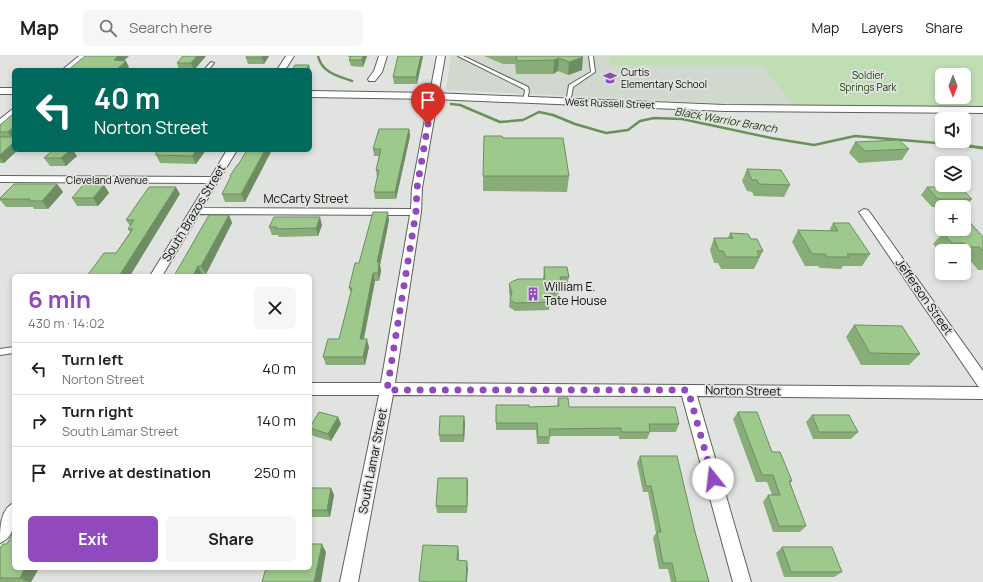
<!DOCTYPE html>
<meta charset="utf-8">
<style>
:root{--surface:#fff;--page:#f6f6f6;--text:#202124;--muted:#757577;--line:#e0e0e0;--accent:#914abe}
body{margin:0;font-family:Manrope,sans-serif;background:var(--page);color:var(--text);height:100vh;display:flex;flex-direction:column;font-size:15px;white-space:nowrap}
*{box-sizing:border-box;margin:0}
p{font-size:13px;color:var(--muted)}
.icon{flex:none;width:22px;height:22px;fill:none;stroke:currentColor;stroke-width:2;stroke-linecap:round;stroke-linejoin:round}
.map{position:relative;flex:1;overflow:hidden}
.details{position:absolute;left:12px;top:218px;width:300px;height:296px;display:flex;flex-direction:column;background:var(--surface);border-radius:6px;box-shadow:0 2px 6px #0003}
.details>*{flex:none}
.guide{position:absolute;left:12px;top:12px;width:300px;height:84px;border-radius:6px;box-shadow:0 2px 6px #0003;background:#00695c;color:#fff;overflow:hidden}
.needle{width:26px;rotate:180deg}
.buttons{position:absolute;left:935px;top:12px;display:grid;gap:8px}
.buttons a{display:grid;place-items:center;width:36px;height:36px;border-radius:6px;background:var(--surface);box-shadow:0 2px 6px #0003;font-size:20px}
.pin{position:absolute;display:grid;place-items:center;width:34px;height:34px;color:#fff;margin:-41px -17px;border-radius:50% 50% 50% 0;rotate:-45deg;box-shadow:0 0 4px #0007}
.pin .icon{rotate:45deg}
.me{position:absolute;width:44px;margin:-22px;rotate:344deg;stroke-linejoin:round;filter:drop-shadow(0 0 3px #0008)}
.turn{display:flex;align-items:center;gap:14px;height:84px;padding:0 16px;font-size:18px}
.turn .icon{width:52px;height:52px;stroke-width:2.5}
.turn b{display:block;font-size:28px;line-height:34px}
.round{display:grid;place-items:center;flex:none;width:42px;height:42px;border-radius:6px;background:var(--page)}
.headline{display:flex;align-items:center;justify-content:space-between;height:68px;padding:0 16px}
h1{font-size:24px;font-weight:700;line-height:30px;color:var(--accent)}
.cta{display:flex;gap:8px;margin-top:auto;padding:8px 16px}
.cta a{flex:1;height:46px;border-radius:6px;background:var(--accent);color:#fff;font-size:16px;font-weight:700;line-height:46px;text-align:center}
.cta a+a{background:var(--page);color:var(--text)}
ul{padding:0;list-style:none}
li{display:flex;align-items:center;gap:12px;height:52px;padding:0 16px;border-top:1px solid var(--line)}
li div{flex:1}
li b{display:block;font-size:15px}
li em{font-style:normal}
header{display:flex;align-items:center;gap:24px;box-sizing:border-box;height:56px;padding:0 20px;background:var(--surface);border-bottom:1px solid var(--line)}
header strong{font-size:19px}
nav{display:flex;gap:22px;margin-inline-start:auto;font-size:14px}
.search{width:280px;height:36px;background:var(--page);display:flex;align-items:center;gap:10px;box-sizing:border-box;padding:0 14px;border-radius:6px;color:var(--muted);font-size:15px}
.map>svg:first-child{display:block}
</style>
<header>
<strong>Map</strong>
<div class="search"><svg class="icon" aria-label="search" viewBox="0 0 24 24"><circle cx="10" cy="10" r="6"/><path d="M15 15l6 6"/></svg>Search here</div>
<nav><a>Map</a><a>Layers</a><a>Share</a></nav>
</header>
<div class="map">
<svg width="983" height="526" viewBox="0 0 983 526">
<rect width="100%" height="100%" fill="#e0e3df"/>
<path fill="#d1d9ce" d="M451,0H608L612,9L763,8L794,51L446,34Z"/>
<path fill="#bfdeb4" fill-rule="evenodd" d="M608,0H983V51H794L762,9H612ZM942,19H964V41H942Z"/>
<g fill="none" stroke-linecap="round" stroke-linejoin="round">
<path stroke="#69925a" stroke-width="2.5" d="M318,0C322,17 338,20 352,25
M451,48L460,49L500,66L523,64L539,56L553,59L575,68L606,77L628,74L640,65L654,62L682,63L771,82L814,89L855,80L972,90"/>
<path stroke="#69925a" stroke-width="3" d="M961,89L983,92"/>
<g stroke="#5e615d" stroke-width="2">
<path id="service" d="M458,0H463L528,31L529,35L527,44L525,45L523,44L525,35L524,33Z
M589,0H593L595,16L573,31L570,46L566,47L569,29L591,16Z
M211,6L214,7L208,14H204Z
M14,291V297L0,299V293Z"/>
</g>
<g stroke="#5e615d" stroke-width="2">
<path id="minor" d="M79,0H88L71,14H62Z
M286,0H294L285,14H277Z
M379,0H387L382,16L375,25H369L368,23L374,15Z
M437,0H445L422,132L421,156L395,327L980,331L978,330L859,156L864,153L868,154L983,315V343L697,340L751,526H733L682,340L393,339L358,526H340L379,339H310V327H381L410,159L199,158L162,220H150L207,127L0,126V120L211,121L227,94H237L202,152L411,153L412,132Z
M14,52V59L3,69L0,70V63Z
M14,447C14,462 17,480 0,487C0,472 0,453 14,447Z"/>
</g>
<g stroke="#5e615d" stroke-width="2">
<path id="tertiary" d="M0,32H14V38H0Z
M310,35L433,37L725,49L983,51V57L725,55L433,43L310,41Z"/>
</g>
<use href="#service" fill="#fff" fill-rule="evenodd"/>
<use href="#minor" fill="#fff" fill-rule="evenodd"/>
<use href="#tertiary" fill="#fff" fill-rule="evenodd"/>
</g>
<path fill="#88ad79" d="M206,0L194,14H179L177,7Z
M269,0L264,8H248L246,2Z
M348,0H367L363,11L351,10L349,4L350,1H348Z
M398,0H423L417,28H394L393,21Z
M484,0H582V14L568,19L558,15L553,18H516L515,8H503Z
M14,57V94L4,107H0V69Z
M409,73L410,80L396,143H375L374,136L377,122L376,114L379,100H374L373,93Z
M503,82L569,120L567,136L483,135V120Z
M855,86L909,93L902,104L859,107L849,97Z
M156,94H206L196,108L160,107L156,99Z
M77,100L66,110H50L44,102Z
M237,109L245,146H225L222,138L231,122L230,120Z
M747,113L790,129L784,141L754,140L752,136L747,135L742,125Z
M57,128L63,136L48,153H34L33,151H6L0,144V142Z
M104,129L109,137L98,150H77L72,142Z
M927,131L972,143L966,151H932L921,139Z
M180,138L116,197L130,176L128,173L130,170L126,164Z
M229,159L232,167L206,218L174,220Z
M389,164L380,209L381,215L379,225H375L364,283L369,291L365,309H326L323,301L339,283L351,237L349,232L359,207Z
M942,165V173H964L983,181V214H978L969,203H964V195H942V198L933,188L940,180L935,174Z
M833,167L870,198L862,210H843L841,213L820,212L818,210H805L792,186L798,174L829,175Z
M322,169L318,180L279,181L278,179H272L269,171Z
M730,177L751,183L763,195L754,213H721L718,207H714L710,194L714,182H728Z
M544,211L569,221L567,229H560L559,235L558,242H554V245H550L549,254L515,255L509,251L510,241L509,237V228L543,223Z
M854,269L920,298L909,309H861L846,281Z
M558,342L569,351L679,368L676,376H650L647,383H619V380H550L549,388H537L536,374H496V349L529,351L557,350Z
M738,356L772,396L792,425L790,427L806,470L800,476H773L763,446L768,439H772L767,426H756L733,363Z
M812,359L858,376L851,383H813L806,366Z
M464,360L465,368L464,386H440L439,379Z
M338,361L341,368L331,385L313,380L310,374V371Z
M640,400L695,476L709,526H671L668,513H659L653,482L656,477L648,436H643L637,407Z
M467,422L468,428L467,457H437L436,450Z
M310,432H331L334,439L330,461H310Z
M7,488L14,512H39L31,526H0V492Z
M782,491L842,516L834,521H784L776,497Z"/>
<path fill="#6f8d63" d="M118,0H129L117,11L114,4Z
M197,0H206L194,14L191,7Z
M263,0H269L264,8L262,2Z
M363,0H367L363,11L362,4Z
M421,0H423L417,28L416,21Z
M583,1L582,14L568,19L569,6Z
M559,2L558,15L553,18L554,4Z
M126,5L129,11L126,14H116Z
M309,9L311,16L310,17V14H306Z
M14,71V84L8,76Z
M409,73L410,80L396,143L395,136Z
M14,86V94H18L4,107L0,102V99Z
M70,94H73L77,100L66,110L61,102Z
M197,94H206L196,108L192,100Z
M265,94H272L245,146L241,138Z
M57,128L63,136L48,153L42,145Z
M104,129L109,137L98,150L93,142Z
M176,131L180,138L130,220H119Z
M388,156L389,164L380,209L381,215L379,225L378,217L377,206Z
M229,159L232,167L206,218L201,210Z
M320,161L322,169L318,180L316,172Z
M198,210L202,218V220H193Z
M373,217L375,225L362,291L360,283Z
M367,283L369,291L365,309L363,301Z
M464,360L465,368L464,386L463,379Z
M338,361L341,368L331,385L328,378Z
M467,422L468,428L467,457Z
M331,432L334,439L330,461L327,454Z
M322,488L326,496L321,526H314Z
M458,490L459,499L458,513L457,504Z
M467,505L468,513L467,526H466Z
M25,512H39L31,526H28L20,522Z"/>
<path fill="#9ec98d" stroke="#6f8d63" d="M85,0H118L114,4L126,5L116,14H68Z
M183,0H197L191,7H177Z
M247,0H263L262,2H246Z
M351,0H363L362,4H349Z
M398,0H421L416,21H393Z
M516,0H582L583,1L569,6L559,2L554,4L517,5Z
M295,9H309L306,14H292Z
M210,13H248V14H209Z
M14,57V71L8,76H0V69Z
M379,73H409L395,136H374L379,114H376L381,93H373Z
M484,80H502L503,82H563L569,120H483Z
M0,81H14V86L0,99Z
M899,84L909,93L865,95L855,86Z
M53,94H70L61,102H44Z
M156,94H197L192,100L156,99Z
M247,94H265L241,138H222L231,120H230L237,109H238Z
M747,113L781,114L790,129L759,128L757,124H752Z
M14,128H57L42,145H28L30,143H0V142Z
M83,129H104L93,142H72Z
M149,131H176L119,220H87L104,197H116L133,173H128L134,164H126Z
M927,131H960L972,143H938Z
M373,156H388L377,206H379L378,217H373L360,283H367L363,301H323L328,283H339L352,232H349L355,207H359Z
M209,159H229L201,210H198L193,220H174Z
M274,161H320L316,172L276,173L277,171H269Z
M964,162H966L983,181V195L979,191H968L964,187H952L943,177H957L953,173H964Z
M833,167H849L870,198H847L849,201H827L825,198H812L798,174L838,175Z
M730,177L748,178L751,183H757L763,195H757L759,201H726L723,195H719L714,182H733Z
M544,211H567L569,221H560L561,227H558L559,233H554L555,237H551L550,246L515,247L510,243L512,236L509,228L511,226L518,223H545Z
M854,269L902,270L920,298L870,297Z
M558,342H568L569,351H675L679,368H649L650,376H622L621,372L549,373L550,381H538L537,367H496V349H529V351L559,350Z
M319,356L338,361L328,378L310,372V371Z
M738,356H757L772,396H780L792,425H789L806,470H779L768,439H780L773,419H762Z
M812,359H849L858,376H819Z
M440,360H464L463,379H439Z
M640,400H677L695,476L709,526H676L672,507H663L657,476H661L651,430H646Z
M438,422H467V450H436Z
M310,432H331L327,454H310Z
M14,475V512H25L20,522H0V492L3,488H7Z
M310,488H322L314,526H262L266,512H310Z
M423,489L458,490L457,504L467,505L466,526H432L419,525Z
M782,491H832L842,516H791Z"/>
<g fill="none" stroke-linecap="round" stroke-linejoin="round">
<path stroke="#914abe" stroke-width="7" stroke-dasharray="0 12.6" d="M428,68L417,132L416,156L387,334H688L713,423"/>
</g>
<defs>
<g id="school-bare" transform="scale(1.08)"><path d="M0-5L7-2L0 1L-7-2ZM-4 1L0 2.5L4 1V4Q0 6-4 4Z" fill="#914abe" stroke="#e0e3df" stroke-width="2.5" paint-order="stroke"/></g>
<g id="building-bare" transform="scale(1.08)"><path d="M-4-6H4V6H1V3H-1V6H-4ZM-2.5-4.3h1.7v1.8h-1.7ZM.8-4.3h1.7v1.8H.8ZM-2.5-1h1.7V.8h-1.7ZM.8-1h1.7V.8H.8Z" fill="#914abe" stroke="#e0e3df" stroke-width="2.5" paint-order="stroke"/></g>
</defs>
<g fill-rule="evenodd">
<use href="#school-bare" x="610" y="22"/>
<use href="#building-bare" x="533" y="238"/>
</g>
<g text-anchor="middle" stroke-width="3.5" stroke-linejoin="round" paint-order="stroke">
<g font-size="10" fill="#0d0e0c" stroke="#e0e3df" text-anchor="start">
<text x="621" y="20">Curtis<tspan x="621" dy="12">Elementary School</tspan></text>
</g>
<g font-size="10" fill="#153d00" stroke="#e0e3df">
<text x="868" y="23">Soldier<tspan x="868" dy="12">Springs Park</tspan></text>
</g>
<g font-size="10" fill="#0d0e0c" stroke="#e0e3df">
<text transform="translate(610 47) rotate(2)" y="4">West Russell Street</text>
<text x="107" y="128">Cleveland Avenue</text>
</g>
<g font-size="11" font-style="italic" fill="#19350c" stroke="#e0e3df">
<text transform="translate(726 64) rotate(10)" y="4">Black Warrior Branch</text>
</g>
<g font-size="12" fill="#0d0e0c" stroke="#e0e3df">
<text x="306" y="147">McCarty Street</text>
<text transform="translate(194 157) rotate(-59)" y="4">South Brazos Street</text>
<text transform="translate(924 241) rotate(55)" y="4">Jefferson Street</text>
<text transform="translate(743 335) rotate(1)" y="4">Norton Street</text>
<text transform="translate(373 405) rotate(-79)" y="4">South Lamar Street</text>
</g>
<g font-size="12" fill="#0d0e0c" stroke="#e0e3df" text-anchor="start">
<text x="544" y="235">William E.<tspan x="544" dy="14">Tate House</tspan></text>
</g>
</g>
</svg>
<div class="buttons">
<a><svg class="needle" viewBox="-14 -14 28 28"><path d="M0-13l5 13h-10z" fill="#e53935"/><path d="M0 13l5-13h-10z" fill="#757577"/></svg></a>
<a><svg class="icon" aria-label="sound" viewBox="0 0 24 24"><path d="M4 9h4l5-4v14l-5-4H4zM17 9q2 3 0 6"/></svg></a>
<a><svg class="icon" aria-label="layers" viewBox="0 0 24 24"><path d="M12 4l9 5-9 5-9-5zM3 14l9 5 9-5"/></svg></a>
<a>+</a>
<a>−</a>
</div>
<div class="pin" style="left:428px;top:68px;background:#d93025"><svg class="icon" aria-label="arrive" viewBox="0 0 24 24"><path d="M6 21V4h12l-3 4 3 4H6"/></svg></div>
<svg class="me" style="left:713px;top:423px" viewBox="-20 -20 40 40"><circle r="19" fill="#fff"/><path d="M0-13L10 11 0 6-10 11z" fill="#914abe"/></svg>
<div class="guide">
<div class="turn"><svg class="icon" aria-label="left" viewBox="0 0 24 24"><path d="M17 20v-9H6M10 6l-5 5 5 5"/></svg><div><b>40 m</b>Norton Street</div></div>
</div>
<section class="details">
<div class="headline"><div><h1>6 min</h1><p>430 m · 14:02</p></div><a class="round"><svg class="icon" aria-label="close" viewBox="0 0 24 24"><path d="M6 6l12 12M18 6L6 18"/></svg></a></div>
<ul>
<li><svg class="icon" aria-label="left" viewBox="0 0 24 24"><path d="M17 20v-9H6M10 6l-5 5 5 5"/></svg><div><b>Turn left</b><p>Norton Street</p></div><em>40 m</em></li>
<li><svg class="icon" aria-label="right" viewBox="0 0 24 24"><path d="M7 20v-9h11M14 6l5 5-5 5"/></svg><div><b>Turn right</b><p>South Lamar Street</p></div><em>140 m</em></li>
<li><svg class="icon" aria-label="arrive" viewBox="0 0 24 24"><path d="M6 21V4h12l-3 4 3 4H6"/></svg><div><b>Arrive at destination</b></div><em>250 m</em></li>
</ul>
<div class="cta"><a>Exit</a><a>Share</a></div>
</section>
</div>
